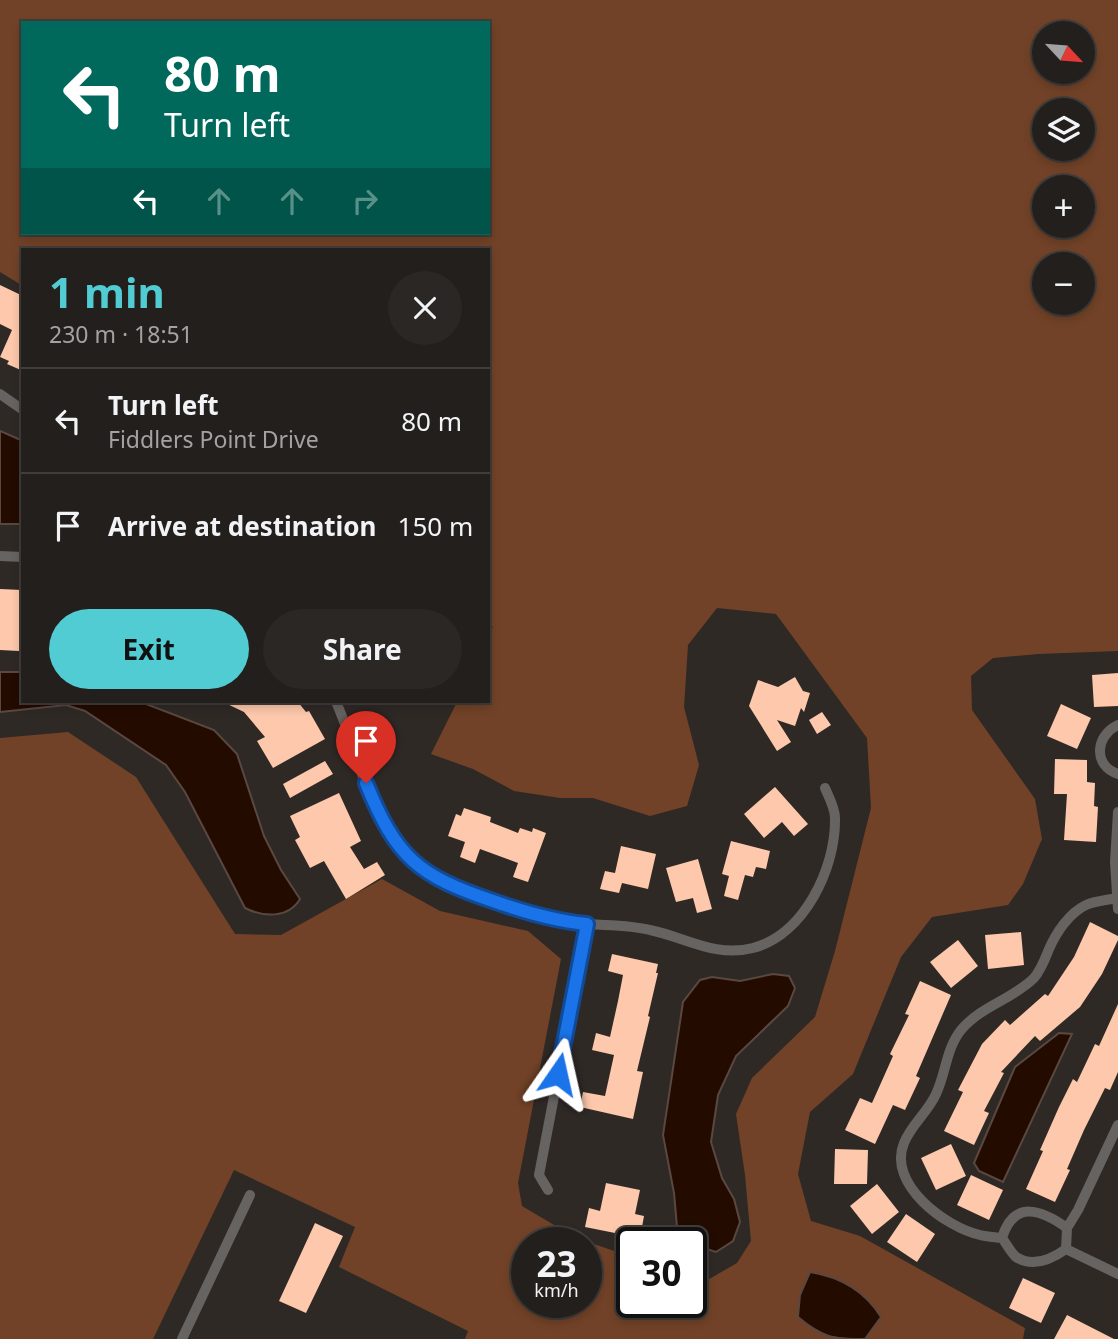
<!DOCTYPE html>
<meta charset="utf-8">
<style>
:root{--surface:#231f1c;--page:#2b2725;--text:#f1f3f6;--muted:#a3a2a3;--line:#403d3b;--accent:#51ccd3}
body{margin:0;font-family:"Noto Sans",sans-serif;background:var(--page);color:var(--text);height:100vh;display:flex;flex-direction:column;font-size:26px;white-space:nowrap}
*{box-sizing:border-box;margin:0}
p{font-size:23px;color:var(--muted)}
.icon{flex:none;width:38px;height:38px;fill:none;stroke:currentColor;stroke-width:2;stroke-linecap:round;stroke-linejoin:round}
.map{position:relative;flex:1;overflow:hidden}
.sheet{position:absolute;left:21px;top:248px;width:469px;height:455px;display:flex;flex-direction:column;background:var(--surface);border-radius:0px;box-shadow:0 4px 10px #0003,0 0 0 2px var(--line)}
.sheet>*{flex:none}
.guide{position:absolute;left:21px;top:21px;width:469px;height:214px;border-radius:0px;box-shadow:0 4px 10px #0003,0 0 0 2px var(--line);background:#00695c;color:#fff;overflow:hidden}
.needle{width:46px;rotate:116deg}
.fabs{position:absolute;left:1032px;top:21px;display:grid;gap:14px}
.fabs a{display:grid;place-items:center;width:63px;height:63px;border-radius:50%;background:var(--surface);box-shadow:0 4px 10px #0003,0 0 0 2px var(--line);font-size:35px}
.speed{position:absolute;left:511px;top:1227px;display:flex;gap:14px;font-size:35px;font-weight:700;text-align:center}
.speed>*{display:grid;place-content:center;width:91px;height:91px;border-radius:50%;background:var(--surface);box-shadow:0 4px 10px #0003,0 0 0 2px var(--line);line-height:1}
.speed small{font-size:18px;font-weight:400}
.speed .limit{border:4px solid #111;border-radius:10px;background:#fff;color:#111}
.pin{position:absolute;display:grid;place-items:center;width:60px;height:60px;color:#fff;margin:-72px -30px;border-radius:50% 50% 50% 0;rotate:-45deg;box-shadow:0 0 7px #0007}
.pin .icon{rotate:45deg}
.me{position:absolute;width:77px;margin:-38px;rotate:11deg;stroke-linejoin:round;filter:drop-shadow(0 0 5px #0008)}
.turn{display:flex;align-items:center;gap:24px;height:147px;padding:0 28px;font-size:32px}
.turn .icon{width:91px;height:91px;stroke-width:2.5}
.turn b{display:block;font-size:49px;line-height:60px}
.lanes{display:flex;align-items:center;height:66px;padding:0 28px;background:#0003;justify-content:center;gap:35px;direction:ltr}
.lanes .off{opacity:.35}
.round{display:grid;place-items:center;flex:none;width:74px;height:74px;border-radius:37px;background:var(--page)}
.head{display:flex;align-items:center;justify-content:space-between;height:119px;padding:0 28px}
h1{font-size:42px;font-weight:700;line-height:52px;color:var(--accent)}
.button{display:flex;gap:14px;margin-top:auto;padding:14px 28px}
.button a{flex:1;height:80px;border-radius:42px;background:var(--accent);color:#111;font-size:28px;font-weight:700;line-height:80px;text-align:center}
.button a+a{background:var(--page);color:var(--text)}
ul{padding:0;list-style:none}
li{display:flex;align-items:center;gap:21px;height:105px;padding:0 28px;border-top:2px solid var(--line)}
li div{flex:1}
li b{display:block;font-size:26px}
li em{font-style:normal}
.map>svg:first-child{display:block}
</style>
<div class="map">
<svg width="1118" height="1339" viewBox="0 0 1118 1339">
<rect width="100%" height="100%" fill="#2f2926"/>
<path fill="#714227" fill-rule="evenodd" d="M0,0H1118V651L1038,654L993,658L971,676L972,710L1035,799L1042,839L1023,884L1008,905L932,917L901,957L853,1074L810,1112L798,1174L811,1221L860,1236L1025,1328L1023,1339H465L468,1331L339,1267L355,1227L234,1170L153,1339H0V738L68,732L136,777L235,934L281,935L382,879L440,911L528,931L561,959L518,1183L522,1206L576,1238L632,1257V1302H691V1277L704,1282L737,1263L751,1241L745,1175L736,1114L752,1078L815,1017L835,951L871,808L867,738L776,614L717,608L688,645L684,707L699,765L687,806L650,816L593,798H560L514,791L473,769L431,754L457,702H488V637L493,627L488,624V250H23V286L0,272ZM23,23H488V233H23ZM1045,33H1083V72H1045ZM1045,110H1083V149H1045ZM1045,187H1083V226H1045ZM1045,264H1083V303H1045ZM527,1242H586V1302H527Z"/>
<path fill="#230b00" stroke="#5a4840" stroke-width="2" d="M0,431L23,441V524H0Z
M0,672H23V702H141L214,730L237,754L264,836L281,870L300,899C288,919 263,917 245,908L185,792L166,765L85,711L66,705L0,712Z
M773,974L789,976L795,988L788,1006L736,1056L718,1095L711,1142L722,1178L734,1199L740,1222L733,1241L716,1252L691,1244L677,1227L674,1193L663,1135L683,1002L700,980L712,977L740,981Z
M1059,1033L1072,1034L1003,1182L979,1171L974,1163L1015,1067Z
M810,1272C841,1277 865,1291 881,1317L865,1339C833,1339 823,1338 798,1317L800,1295Z"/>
<path fill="#fdc8ab" d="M0,285L23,296V371L7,364L9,361L0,357L12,330L0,324Z
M0,589L22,590L19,651L0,650Z
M1118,673V706L1094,707L1092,675Z
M795,677L803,691L810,693L804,712L801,708L795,726L777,720L791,742L777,751L749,706L758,680L778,687Z
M223,702H298L306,712L309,711L325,739L273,768L257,741L265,737L244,712Z
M1061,704L1091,718L1077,749L1047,736Z
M822,712L831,725L817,734L809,720Z
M1055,759L1087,760V782L1095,783L1094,806L1098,807L1096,842L1064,840L1067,794H1054Z
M325,761L333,774L290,798L283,784Z
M775,787L808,824L794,836L782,822L764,838L744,814Z
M339,793L361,841L350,847L364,869L377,862L385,875L346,899L324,861L310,868L295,840L300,837L290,816Z
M464,808L491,817L490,822L518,833L520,828L532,832L533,828L546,833L528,882L513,877L518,863L480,849L475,863L460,857L465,842L448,836L456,814L461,816Z
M731,841L770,851L766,869L756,867L753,877L745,875L738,900L724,896L729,876L722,874Z
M621,846L656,854L648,889L622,883L619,893L600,889L605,871L615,873Z
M698,859L712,909L697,913L693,898L676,902L666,868Z
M1090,922L1118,936V940L1102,974L1080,1007L1040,1041L1035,1036L1001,1072L1004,1073L984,1111L989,1113L974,1145L944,1131L963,1092L958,1090L982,1044L1005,1020L1010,1025L1045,994L1048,996L1074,957Z
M1021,932L1024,965L988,969L985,935Z
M958,940L978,966L951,988L930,962Z
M612,954L658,964L656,973H658L648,1016L650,1017L637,1071L643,1072L633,1119L580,1107L583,1092L605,1096L614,1055L592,1050L596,1033L610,1037L618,1001L623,975L608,971Z
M920,981L951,995L916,1076L920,1078L905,1110L893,1105L875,1144L845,1130L860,1098L872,1103L893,1056L890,1054L909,1015L905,1014Z
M1118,1004V1072L1110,1090L1105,1088L1084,1130L1067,1169L1070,1170L1055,1202L1026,1189L1043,1151L1040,1150L1059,1107L1073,1079L1077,1082L1095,1044L1099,1046Z
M951,1144L966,1176L936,1190L921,1158Z
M835,1149L868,1150L867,1184H834Z
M971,1175L1003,1190L989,1220L957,1205Z
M606,1183L640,1190L635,1214L644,1216L640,1238L585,1227L589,1208L600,1211Z
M877,1184L899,1212L872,1234L850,1206Z
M906,1214L935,1234L917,1262L887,1242Z
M315,1223L343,1236L306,1313L279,1301Z
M1023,1278L1055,1293L1041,1323L1009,1308Z
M1067,1315L1114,1339H1054Z"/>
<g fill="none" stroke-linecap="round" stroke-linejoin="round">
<path stroke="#666361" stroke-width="10" d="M0,394L23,410
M0,556L23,557
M336,702C360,754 367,823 414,862C451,894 528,917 576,923C601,926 626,924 650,930C685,937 715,958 753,948C804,935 836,868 835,818C835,808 829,797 825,788
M1118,725C1096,735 1092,765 1118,774
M1118,812L1115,862L1118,909
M1117,898C1107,900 1095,901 1086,905C1069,913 1056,933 1049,949C1045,959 1041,970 1034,978C1013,999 981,1006 961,1030C946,1049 946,1073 936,1094C928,1112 911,1125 904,1143C887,1184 945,1227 980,1235C987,1237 995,1237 1002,1238C1006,1243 1011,1253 1016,1257C1033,1268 1052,1259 1066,1249L1067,1228L1078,1210L1118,1125
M548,1190L539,1175L587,924
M1002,1238C1014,1199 1042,1210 1067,1228
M1066,1249L1118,1274
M182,1339L250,1195"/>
</g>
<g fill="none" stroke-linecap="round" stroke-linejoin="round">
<g stroke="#114b97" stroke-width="18">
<path id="route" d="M366,783C396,857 418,876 493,901C524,912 555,921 587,924L558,1074"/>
</g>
<use href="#route" stroke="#1a73e8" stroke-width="12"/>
</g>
</svg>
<div class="fabs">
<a><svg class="needle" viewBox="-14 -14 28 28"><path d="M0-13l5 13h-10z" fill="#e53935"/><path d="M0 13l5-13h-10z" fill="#a3a2a3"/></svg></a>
<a><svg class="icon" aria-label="layers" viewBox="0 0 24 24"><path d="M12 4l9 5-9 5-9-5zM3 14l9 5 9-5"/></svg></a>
<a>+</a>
<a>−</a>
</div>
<div class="speed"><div>23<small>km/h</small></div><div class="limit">30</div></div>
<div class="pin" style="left:366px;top:783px;background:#d93025"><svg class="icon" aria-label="arrive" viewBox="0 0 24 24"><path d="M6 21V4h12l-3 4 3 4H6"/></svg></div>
<svg class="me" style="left:558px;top:1074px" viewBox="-20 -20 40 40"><path d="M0-17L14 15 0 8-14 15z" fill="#1a73e8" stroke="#fff" stroke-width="4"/></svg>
<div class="guide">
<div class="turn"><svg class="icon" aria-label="left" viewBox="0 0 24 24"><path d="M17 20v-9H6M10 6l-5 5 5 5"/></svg><div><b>80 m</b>Turn left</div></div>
<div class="lanes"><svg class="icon" aria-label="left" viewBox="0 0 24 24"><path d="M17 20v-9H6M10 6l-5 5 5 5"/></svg><svg class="icon off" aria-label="ahead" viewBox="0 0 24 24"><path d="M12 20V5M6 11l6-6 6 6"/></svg><svg class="icon off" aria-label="ahead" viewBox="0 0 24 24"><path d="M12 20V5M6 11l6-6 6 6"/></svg><svg class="icon off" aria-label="right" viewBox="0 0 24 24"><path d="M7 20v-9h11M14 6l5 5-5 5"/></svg></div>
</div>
<section class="sheet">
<div class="head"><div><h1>1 min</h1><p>230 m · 18:51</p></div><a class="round"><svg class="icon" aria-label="close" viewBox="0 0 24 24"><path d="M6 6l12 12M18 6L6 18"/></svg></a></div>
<ul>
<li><svg class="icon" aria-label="left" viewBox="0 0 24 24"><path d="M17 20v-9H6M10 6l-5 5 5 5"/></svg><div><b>Turn left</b><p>Fiddlers Point Drive</p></div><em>80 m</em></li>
<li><svg class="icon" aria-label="arrive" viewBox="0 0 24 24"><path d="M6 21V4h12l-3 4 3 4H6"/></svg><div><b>Arrive at destination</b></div><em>150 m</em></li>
</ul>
<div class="button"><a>Exit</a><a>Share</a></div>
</section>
</div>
